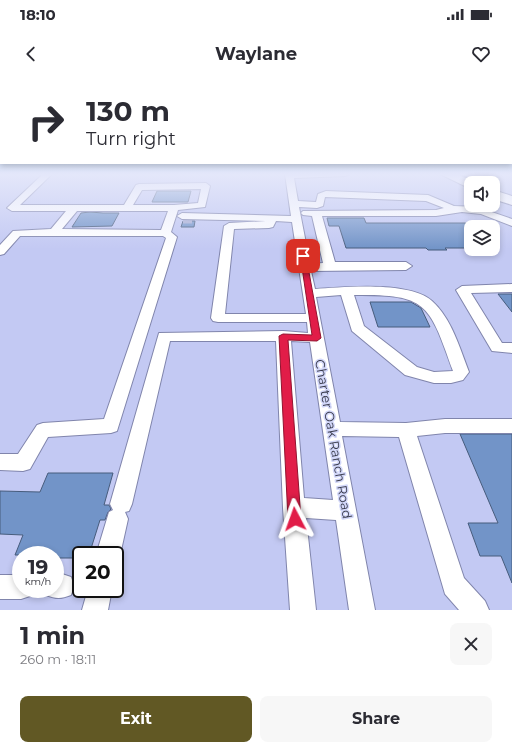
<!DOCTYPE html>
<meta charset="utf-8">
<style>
:root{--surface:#fff;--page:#f7f7f7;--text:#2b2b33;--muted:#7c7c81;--accent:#615824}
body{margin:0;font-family:Montserrat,sans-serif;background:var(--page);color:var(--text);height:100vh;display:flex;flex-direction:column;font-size:15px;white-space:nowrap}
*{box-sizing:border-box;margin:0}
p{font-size:13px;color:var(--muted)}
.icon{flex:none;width:22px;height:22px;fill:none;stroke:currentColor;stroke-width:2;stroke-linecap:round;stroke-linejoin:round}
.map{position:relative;height:530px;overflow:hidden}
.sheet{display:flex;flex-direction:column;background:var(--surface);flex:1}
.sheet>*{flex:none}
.top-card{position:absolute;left:0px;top:0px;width:512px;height:84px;box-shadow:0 2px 6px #0003;background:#fff;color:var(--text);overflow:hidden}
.tools{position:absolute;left:464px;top:96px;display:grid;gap:8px}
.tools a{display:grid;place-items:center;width:36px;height:36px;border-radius:8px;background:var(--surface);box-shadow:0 2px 6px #0003;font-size:20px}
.speed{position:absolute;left:12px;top:466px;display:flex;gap:8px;font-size:20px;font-weight:700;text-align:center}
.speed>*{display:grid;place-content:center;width:52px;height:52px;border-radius:50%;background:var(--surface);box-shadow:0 2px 6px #0003;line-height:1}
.speed small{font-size:10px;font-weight:400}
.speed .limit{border:2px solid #111;border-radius:6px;background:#fff;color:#111}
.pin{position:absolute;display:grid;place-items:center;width:34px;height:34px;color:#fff;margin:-17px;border-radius:8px;box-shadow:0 2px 6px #0006}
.me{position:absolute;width:44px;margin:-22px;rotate:356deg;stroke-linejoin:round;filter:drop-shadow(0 0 3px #0008)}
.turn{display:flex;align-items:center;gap:14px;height:84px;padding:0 20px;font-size:18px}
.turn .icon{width:52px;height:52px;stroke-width:2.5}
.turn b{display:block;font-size:28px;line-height:34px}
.round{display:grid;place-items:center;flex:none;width:42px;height:42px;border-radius:8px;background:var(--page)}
.head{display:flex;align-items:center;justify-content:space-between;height:68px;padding:0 20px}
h1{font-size:24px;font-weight:700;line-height:30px}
.button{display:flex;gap:8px;margin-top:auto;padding:8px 20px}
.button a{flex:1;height:46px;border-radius:8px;background:var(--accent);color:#fff;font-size:16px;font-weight:700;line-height:46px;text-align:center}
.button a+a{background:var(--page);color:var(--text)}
.status{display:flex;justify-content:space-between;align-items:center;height:28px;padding:0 20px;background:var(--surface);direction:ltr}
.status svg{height:11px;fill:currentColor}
header{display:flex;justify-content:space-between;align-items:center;height:52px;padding:0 20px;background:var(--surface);font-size:18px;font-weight:700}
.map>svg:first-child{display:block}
</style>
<div class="status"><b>18:10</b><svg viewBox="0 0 49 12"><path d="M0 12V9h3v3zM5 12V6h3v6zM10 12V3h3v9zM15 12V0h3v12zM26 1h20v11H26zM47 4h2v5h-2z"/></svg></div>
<header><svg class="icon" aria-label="back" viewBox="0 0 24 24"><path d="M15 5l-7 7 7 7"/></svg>Waylane<svg class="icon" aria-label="heart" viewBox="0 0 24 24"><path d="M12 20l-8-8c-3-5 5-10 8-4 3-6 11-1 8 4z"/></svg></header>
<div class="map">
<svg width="512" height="530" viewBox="0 0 512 530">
<rect width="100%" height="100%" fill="#c3c9f3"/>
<path fill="#7294c8" stroke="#475c7c" d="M157,111H191L188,122H152Z
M90,132L103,133H119L112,146L72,147L81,133Z
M327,138H364L366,143H471V168H445L447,170H428L426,168H346L339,146H329Z
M183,141H195L194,147H181Z
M498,214H512V232Z
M370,222H411L421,228L430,247H378Z
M460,354H512V503L501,476H480L468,443H498Z
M48,393H113L104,425H109L111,429L108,432L105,440H100L89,475H81V478H55V475H15L23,455L0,454V411L40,412Z"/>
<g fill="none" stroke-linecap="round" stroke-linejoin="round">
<path stroke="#a7add2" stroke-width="9" stroke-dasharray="9 4.5" stroke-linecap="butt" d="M183,139H196"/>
<g stroke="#8085ac" stroke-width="2">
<path id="minor" d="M43,94H52L20,125H124L136,105L139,104L206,103L210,106L205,127L178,130L171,152L177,157L117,351L111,353L48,357L30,389L23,391L0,390V374H18L37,345L43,343L104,339L166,158L163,156H20L4,174L0,175V165L13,151L51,149L66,131H12L7,128ZM201,109L198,123L174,125H133L142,110ZM77,131H168L161,150L62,149Z
M285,94H349L345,96L294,98L298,121L316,122L318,114L326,111L428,115L454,126L477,127L512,139V146L481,134L462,132L436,136H322L335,182H406L412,186L406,190L311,191L315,209C344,207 410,201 432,221C452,239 460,269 469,292L463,300L451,303H434L405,295L352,251L341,215L316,217L340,342L406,343L445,339H512V353H445L417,356L464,498L485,521L489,530H459L445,514L399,357L342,356L375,530H349L336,440L306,438L316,530H290L283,428L276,261H170L132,424L129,431L125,432L128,439L120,475L115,484V475H96L109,432L113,430L110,424L159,253L283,251L308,253L307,242H218L213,241L211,238L224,146L229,143L266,141L182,139L177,136L182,133L291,136ZM325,117L426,121L444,128L436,130L303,131L301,133L303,135L312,136L323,183L310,184L299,127L317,128L323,126ZM276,141L292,142L306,234H225L234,149L269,148L273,147ZM354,215C428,214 429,224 453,291L434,292L417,287L364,246ZM291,261L310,262L333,420L304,418Z
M512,204V212L471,213L502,263H512V273L492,271L456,210L462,206Z
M55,494H62L71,497L74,506L71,515C61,519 56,519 46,515L44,509H55Z
M0,495H21V509H32L30,516L21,519H0Z
M88,509H112L108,530H82Z"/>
</g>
<g stroke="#8085ac" stroke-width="2">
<path id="highway" d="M440,94H457L476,103H471V109Z
M462,94C473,94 489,93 496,103L493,106V103H479Z
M493,110L512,116V125L493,119Z"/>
</g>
<use href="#minor" fill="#fff" fill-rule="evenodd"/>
<use href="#highway" fill="#fff" fill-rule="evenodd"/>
</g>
<linearGradient id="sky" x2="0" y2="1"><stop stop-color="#6aacd5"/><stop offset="0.56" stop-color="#e4e7fa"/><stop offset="1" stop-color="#e4e7fa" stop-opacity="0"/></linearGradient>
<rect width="512" height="169" fill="url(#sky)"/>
<path fill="#e11d48" stroke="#92132f" d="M300,174L306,176L321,258L317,261L288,260L301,439L299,443L295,445L290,443L288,439L279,256L283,254L312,255Z"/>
<g text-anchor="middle" stroke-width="3" stroke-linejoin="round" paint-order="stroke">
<g font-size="13" fill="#393b4c" stroke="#d2d7f9">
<text transform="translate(334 359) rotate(80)" y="5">Charter Oak Ranch Road</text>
</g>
</g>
</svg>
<div class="tools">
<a><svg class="icon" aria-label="sound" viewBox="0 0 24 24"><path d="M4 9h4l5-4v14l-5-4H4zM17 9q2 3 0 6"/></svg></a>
<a><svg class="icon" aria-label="layers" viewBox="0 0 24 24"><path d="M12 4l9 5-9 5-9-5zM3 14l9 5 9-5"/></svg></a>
</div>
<div class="speed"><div>19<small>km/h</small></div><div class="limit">20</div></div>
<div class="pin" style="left:303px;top:176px;background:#d93025"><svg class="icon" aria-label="arrive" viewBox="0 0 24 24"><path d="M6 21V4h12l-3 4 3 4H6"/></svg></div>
<svg class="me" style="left:295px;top:439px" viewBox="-20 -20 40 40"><path d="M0-17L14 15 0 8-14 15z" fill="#e11d48" stroke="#fff" stroke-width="4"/></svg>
<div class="top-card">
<div class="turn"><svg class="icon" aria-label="right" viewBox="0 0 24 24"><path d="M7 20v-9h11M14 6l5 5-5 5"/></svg><div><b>130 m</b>Turn right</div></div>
</div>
</div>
<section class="sheet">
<div class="head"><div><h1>1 min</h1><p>260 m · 18:11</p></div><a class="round"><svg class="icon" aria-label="close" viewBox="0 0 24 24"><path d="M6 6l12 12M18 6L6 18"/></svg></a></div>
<div class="button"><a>Exit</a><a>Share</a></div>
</section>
